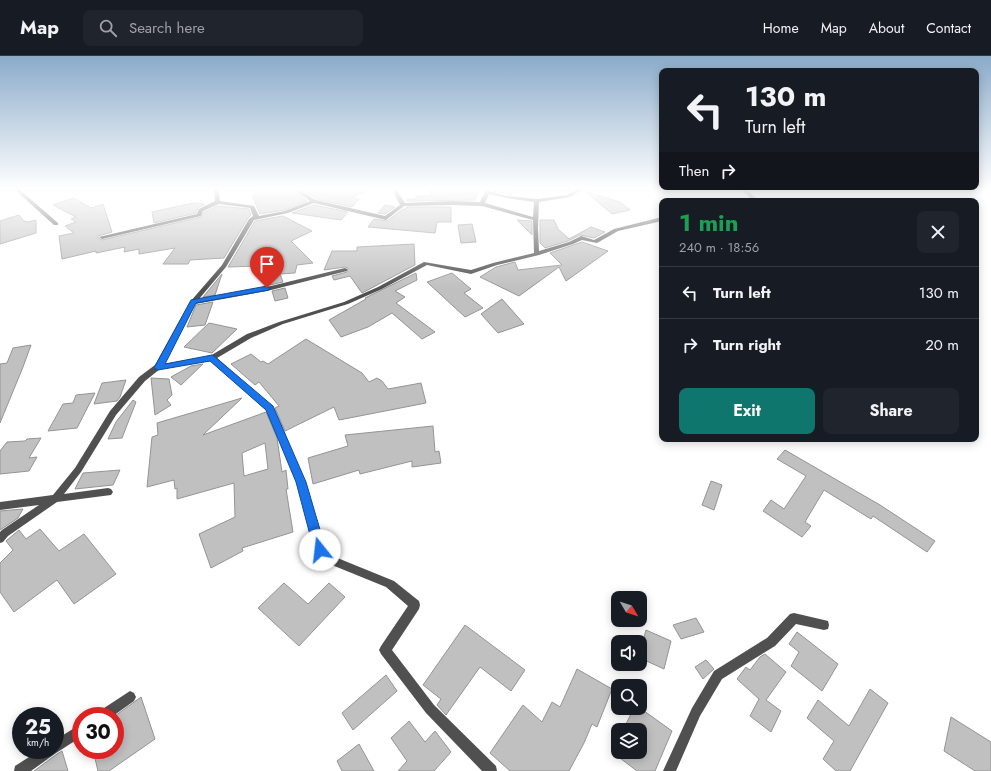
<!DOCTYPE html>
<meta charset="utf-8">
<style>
:root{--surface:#171b24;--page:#20242c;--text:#f1f3f6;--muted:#9ea1a6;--line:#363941;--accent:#0f766e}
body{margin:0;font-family:Jost,sans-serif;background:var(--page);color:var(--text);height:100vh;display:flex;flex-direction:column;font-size:15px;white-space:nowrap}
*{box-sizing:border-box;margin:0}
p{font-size:13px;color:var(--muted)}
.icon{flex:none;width:22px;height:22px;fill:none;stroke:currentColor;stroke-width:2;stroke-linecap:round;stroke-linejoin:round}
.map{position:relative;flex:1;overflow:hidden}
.sheet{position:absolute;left:659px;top:142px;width:320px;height:244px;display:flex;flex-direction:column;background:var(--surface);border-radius:8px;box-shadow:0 2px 10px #0003}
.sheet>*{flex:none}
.hud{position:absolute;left:659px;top:12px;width:320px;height:122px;border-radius:8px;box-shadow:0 2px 10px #0003;background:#171b24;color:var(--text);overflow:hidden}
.needle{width:26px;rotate:129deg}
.tools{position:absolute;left:611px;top:535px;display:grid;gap:8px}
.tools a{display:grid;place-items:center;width:36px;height:36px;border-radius:8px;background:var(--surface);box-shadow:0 2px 10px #0003;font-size:20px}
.speed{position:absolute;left:12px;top:651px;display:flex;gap:8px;font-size:20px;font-weight:700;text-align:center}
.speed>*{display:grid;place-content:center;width:52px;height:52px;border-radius:50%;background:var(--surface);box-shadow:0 2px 10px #0003;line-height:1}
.speed small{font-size:10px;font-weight:400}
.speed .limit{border:6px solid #d22;background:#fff;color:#111}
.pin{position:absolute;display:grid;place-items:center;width:34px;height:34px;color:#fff;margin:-41px -17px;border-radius:50% 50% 50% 0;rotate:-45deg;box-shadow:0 0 4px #0007}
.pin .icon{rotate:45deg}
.me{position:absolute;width:44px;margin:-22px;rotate:344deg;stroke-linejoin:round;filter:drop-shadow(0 0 3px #0008)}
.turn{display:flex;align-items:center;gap:14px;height:84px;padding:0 20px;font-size:18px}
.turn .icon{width:52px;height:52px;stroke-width:2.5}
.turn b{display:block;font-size:28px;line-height:34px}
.then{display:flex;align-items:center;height:38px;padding:0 20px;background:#0003;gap:8px;font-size:15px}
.round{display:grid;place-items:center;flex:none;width:42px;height:42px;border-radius:8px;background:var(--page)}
.headline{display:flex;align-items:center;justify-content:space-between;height:68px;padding:0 20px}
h1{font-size:24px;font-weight:700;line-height:30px;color:#1e9e55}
.button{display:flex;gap:8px;margin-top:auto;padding:8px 20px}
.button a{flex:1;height:46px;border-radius:8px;background:var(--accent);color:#fff;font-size:16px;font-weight:700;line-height:46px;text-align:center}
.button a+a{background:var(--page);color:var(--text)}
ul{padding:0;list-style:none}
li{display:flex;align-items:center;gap:12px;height:52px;padding:0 20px;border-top:1px solid var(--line)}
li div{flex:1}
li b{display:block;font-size:15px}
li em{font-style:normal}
header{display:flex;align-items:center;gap:24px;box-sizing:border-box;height:56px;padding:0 20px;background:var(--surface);border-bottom:1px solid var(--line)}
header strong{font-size:19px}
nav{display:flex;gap:22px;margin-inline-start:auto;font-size:14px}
.search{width:280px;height:36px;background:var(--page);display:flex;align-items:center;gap:10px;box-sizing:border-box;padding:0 14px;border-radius:8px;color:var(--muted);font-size:15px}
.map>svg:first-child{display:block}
</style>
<header>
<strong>Map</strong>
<div class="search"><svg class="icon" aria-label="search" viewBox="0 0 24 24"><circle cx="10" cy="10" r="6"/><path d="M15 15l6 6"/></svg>Search here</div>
<nav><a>Home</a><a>Map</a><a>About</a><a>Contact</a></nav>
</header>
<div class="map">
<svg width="991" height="715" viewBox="0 0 991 715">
<rect width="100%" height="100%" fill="#fff"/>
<path fill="#c0c0c0" stroke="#949494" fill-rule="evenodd" d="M262,133H292L307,145L285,154L260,158L252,139Z
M300,133H371L352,141L359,143L352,151L317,143Z
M431,133H433L479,135L475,144L407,145V143H416V140H430Z
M494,133H511L512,139L494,135Z
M585,135L620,146L630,154L612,158Z
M73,142L91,152L103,148L112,176L98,180V182L102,184L201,161L204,156L218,150L249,153L251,159L248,162L224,202L190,204L188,208H163L175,192L139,198V193L124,196L125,191L96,197V195L62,203L59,180L74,177L65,170L76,166L71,163L76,161L53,149Z
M193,147L205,148L198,152L196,157L154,167L152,156Z
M314,149L348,156L341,164L292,157Z
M385,149L395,151L385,158L378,157Z
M407,151H451V166H437L435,177L368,171L374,163L387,165L403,153H406Z
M19,159L24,165L28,166L36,164V177L0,188V165Z
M283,160L312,175L291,185L313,207L297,209L295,217L280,218L283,226L270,229L266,219L256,220L258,210L228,211L255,165Z
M517,164L532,165V179Z
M540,164H554L558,173L569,183L591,171L605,176L594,182L580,179L568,185L545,192L540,187Z
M472,168L476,186L461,187L458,169Z
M582,186L608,195L566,225L559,211L519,240L480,221L496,211L515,206L518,214L562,209L550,197Z
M414,188L415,209L362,237L350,220L334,224L332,220L347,216L348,212L345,211L324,214L332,195H357V191Z
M416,217L417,224L395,235L405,241L396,247L435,276L422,283L392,257L368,271L341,281L329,264L366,243L365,242Z
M452,217L471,233L464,237L483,252L465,261L427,226Z
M222,218L215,239L203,241Z
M285,232L288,242L275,245L272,235Z
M502,243L524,268L498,277L481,258Z
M213,246L205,269L187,271L196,249Z
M209,267L237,273L212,297L184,291Z
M306,283L362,317L369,326L377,322L382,325L388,333L421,327L426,347L339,364L334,351L285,375L275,352L279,350L259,326L255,329L231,308L251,298L261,306L263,305L268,308Z
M31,289L23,311L0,367V308L7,307L13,292Z
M203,308L181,329L171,321L191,310Z
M151,322L169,323L172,339L167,344L171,349L155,359Z
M126,324L120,341L117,345L94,348L102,327Z
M95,337L77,372L48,375L63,348L73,347L76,339Z
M242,342L203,379L266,356L277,382L282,416L286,414L288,433H286L293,476L242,492L243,495L211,512L199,478L235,461L234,427L177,443V432L175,433L174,424L147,431L152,381L158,379L157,367ZM265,387L268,413L244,420L242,397Z
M133,344L136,346L122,382L108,383L116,366Z
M433,370L435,396L439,395L441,407L412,411V405L360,418L359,414L313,428L308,402L348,390L345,379Z
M41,382L29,402L37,401L29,415L0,418V395L7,386L25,385L27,383Z
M785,394L880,449L935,485L927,496L873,460L871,463L824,434L805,466L811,470L802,481L763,455L771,444L784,453L806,420L777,403Z
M120,414L113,429L75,433L83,417Z
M711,425L722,429L714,454L702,449Z
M23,453L18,462L0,474V455Z
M40,473L59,495L84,478L116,518L74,548L57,524L14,556L0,536V507L13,494L6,485L19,474L26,483Z
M284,527L308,548L329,527L345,541L299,590L258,552Z
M696,562L704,576L681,583L673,569Z
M465,569L525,614L511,635L480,611L446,659L437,649L441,643L423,629Z
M646,574L671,585L664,613L640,602V595Z
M797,576L838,608L822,635L791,610L799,596L789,588Z
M765,598L786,616L766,644L781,655L771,676L750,660L759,643L737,623L746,611L750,614L760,601Z
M706,604L714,613L703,623L695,611Z
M577,613L612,633L597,671L592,668L584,687L569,715H510L490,697L523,649L542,666L552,646L560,651Z
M386,619L397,635L353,674L342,657Z
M870,633L888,647L850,715H836L823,703L834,685L807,662L818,644L849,670Z
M141,641L155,683L109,715H98L93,694H115V660Z
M634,652H640L672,675L655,715H637L612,696L618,684V696H640V674H623Z
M951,661L991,686V715H975L944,695Z
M409,665L425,686L435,675L451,696L434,715H398L407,705L391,682Z
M359,688L374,715H342L337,705Z
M62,695L68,715H34L57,698Z"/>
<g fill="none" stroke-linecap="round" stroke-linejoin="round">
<path fill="#505050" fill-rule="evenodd" d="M14,133H19L58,167V169H54Z
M214,133H218L220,145L254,150L259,160L285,155L310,145L293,133C301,133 308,140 316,144L385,160L400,149L392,133H396L405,147L452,145L480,146L485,136L484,133H488L489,135L507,140L537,143L567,139L578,133H584L570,141L539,146L538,172L539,195L569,186L581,180L594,184L614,173L662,161V165L618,175L597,187L582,184L573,188L539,199L497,209L471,218L427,209L382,233L348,248L283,268L251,282L217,302L274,353L305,426L324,491L335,501L394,525L419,545L420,549L419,553L392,594L434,649L496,710L497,715H482L426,657L381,598L379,594L381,590L408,550L386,531L327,507L317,497L297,426L267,355L211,305L160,313L145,325L116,359L81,416L64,438L108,432L111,433L113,436L111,439L57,446L8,480L3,486L0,487V476L2,474L39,449L0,454V446L53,439L75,412L110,355L139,321L155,309L190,246L222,209L249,163L253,160L250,152L219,148L203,155L201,160L102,183L99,181L197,158L199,153L215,145ZM489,138L507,142L534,146L533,161L485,147ZM314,147L386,164L404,150L452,149L482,150L533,164L534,197L493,207L471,214L424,206L378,231L344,246L279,266L247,278L210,300L163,308L195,248L267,235L347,215V213L345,212L267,231L199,243L226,211L254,164L288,157Z
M741,133H746L759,145H753Z
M794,557L824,564L828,565L829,569L828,573L824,574L796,568L775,590L722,623L700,660L676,715H663L692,652L714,615L767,582L790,558Z
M130,635L134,637L136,641L134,645L113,660H96L98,656Z
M81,668V681L56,697L31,715H14L15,710L40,694H55V684Z"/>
</g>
<linearGradient id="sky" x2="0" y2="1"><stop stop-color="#8aabca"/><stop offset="0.57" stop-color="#fff"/><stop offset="1" stop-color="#fff" stop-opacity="0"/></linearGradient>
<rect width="991" height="233" fill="url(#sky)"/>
<path fill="#1a73e8" stroke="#114b97" d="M267,230L270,232L269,234L196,247L165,308L212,299L214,300L273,350L306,426L326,494L324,497L320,499L316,497L314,494L296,426L266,354L210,305L158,314L154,312L191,244Z"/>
</svg>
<div class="tools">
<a><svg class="needle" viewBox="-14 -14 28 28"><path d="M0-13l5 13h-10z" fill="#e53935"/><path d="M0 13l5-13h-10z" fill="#9ea1a6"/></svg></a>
<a><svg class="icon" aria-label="sound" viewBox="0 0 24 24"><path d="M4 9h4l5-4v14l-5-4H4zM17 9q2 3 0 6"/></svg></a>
<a><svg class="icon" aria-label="search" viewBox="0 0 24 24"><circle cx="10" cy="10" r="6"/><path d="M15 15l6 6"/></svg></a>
<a><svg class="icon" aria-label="layers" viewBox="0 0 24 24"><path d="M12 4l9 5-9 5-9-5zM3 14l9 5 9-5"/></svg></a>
</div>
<div class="speed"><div>25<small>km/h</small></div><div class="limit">30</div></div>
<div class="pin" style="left:267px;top:232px;background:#d93025"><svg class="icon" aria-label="arrive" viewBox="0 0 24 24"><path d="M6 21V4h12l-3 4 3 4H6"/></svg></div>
<svg class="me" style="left:320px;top:494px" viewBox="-20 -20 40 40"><circle r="19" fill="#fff"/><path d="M0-13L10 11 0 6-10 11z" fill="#1a73e8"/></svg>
<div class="hud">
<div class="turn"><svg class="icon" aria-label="left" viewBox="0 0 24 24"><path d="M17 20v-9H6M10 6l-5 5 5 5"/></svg><div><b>130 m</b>Turn left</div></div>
<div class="then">Then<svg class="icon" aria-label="right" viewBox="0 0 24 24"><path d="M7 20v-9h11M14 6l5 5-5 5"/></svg></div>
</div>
<section class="sheet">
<div class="headline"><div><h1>1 min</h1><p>240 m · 18:56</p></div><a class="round"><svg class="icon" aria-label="close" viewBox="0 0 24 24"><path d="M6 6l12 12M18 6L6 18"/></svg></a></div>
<ul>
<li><svg class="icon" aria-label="left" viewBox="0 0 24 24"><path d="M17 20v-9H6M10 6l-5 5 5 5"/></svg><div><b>Turn left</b></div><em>130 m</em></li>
<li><svg class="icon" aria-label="right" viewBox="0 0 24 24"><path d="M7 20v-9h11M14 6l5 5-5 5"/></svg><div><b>Turn right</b></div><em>20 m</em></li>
</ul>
<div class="button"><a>Exit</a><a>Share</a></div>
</section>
</div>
